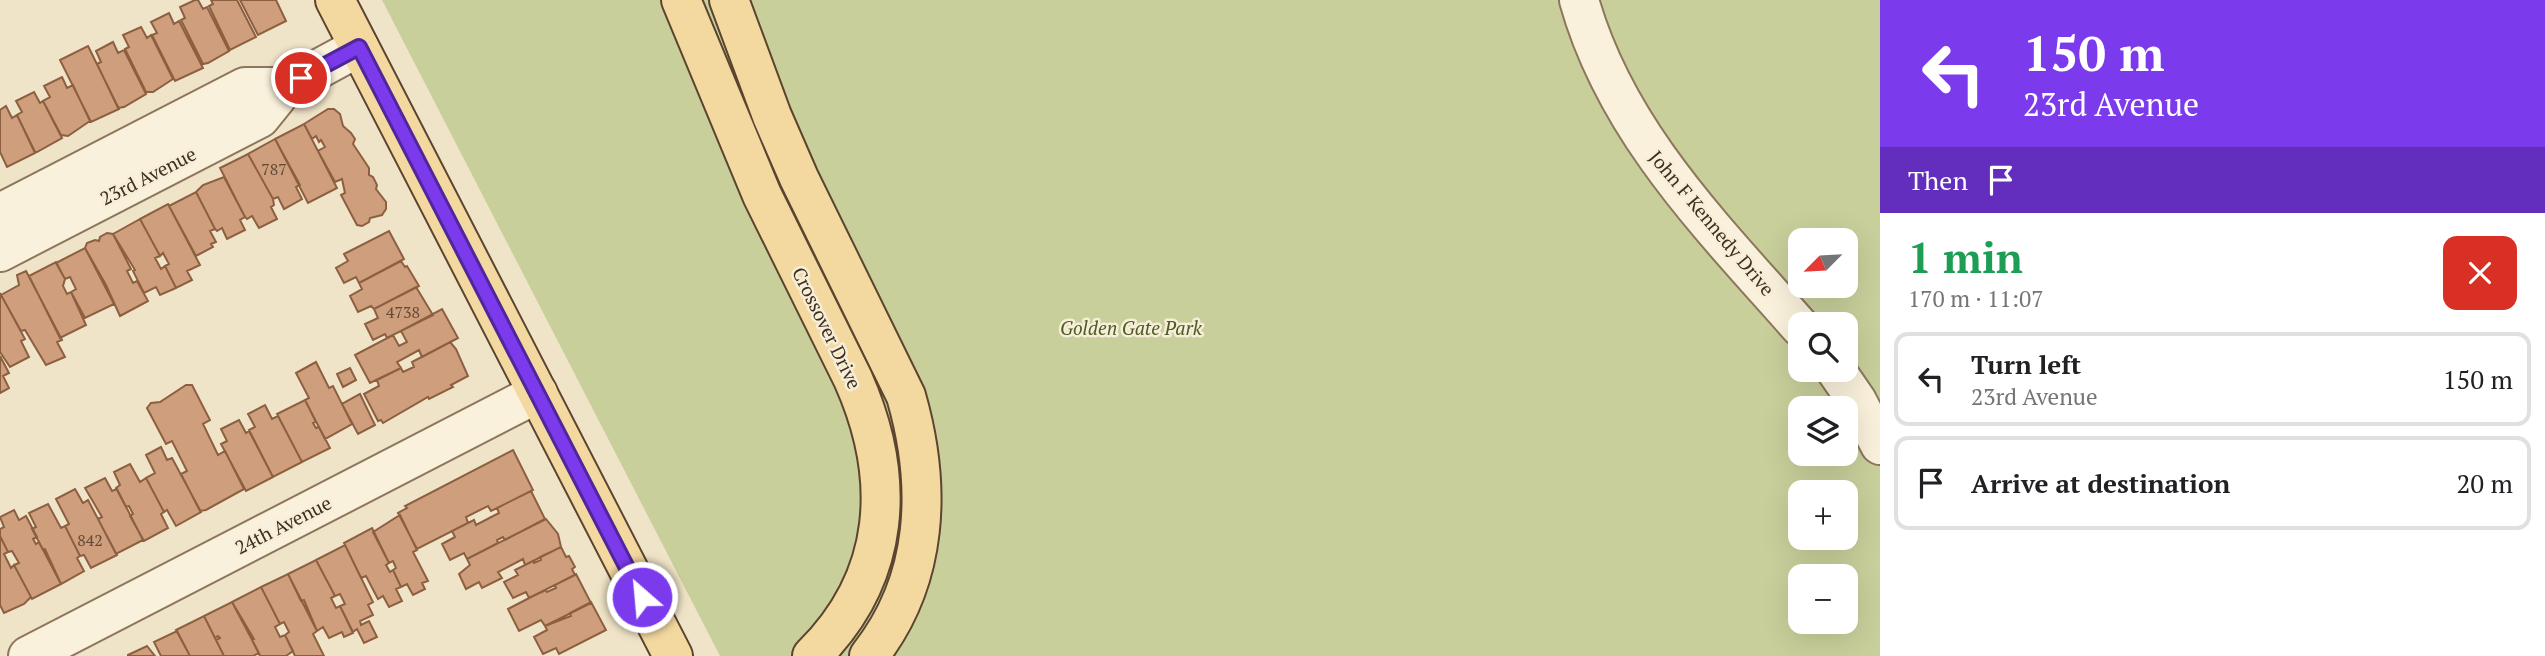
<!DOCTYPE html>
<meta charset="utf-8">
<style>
:root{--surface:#fff;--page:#f6f6f6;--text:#202124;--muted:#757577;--line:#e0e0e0}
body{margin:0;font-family:"PT Serif",serif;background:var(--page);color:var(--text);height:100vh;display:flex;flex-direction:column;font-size:26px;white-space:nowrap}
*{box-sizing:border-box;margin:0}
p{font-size:23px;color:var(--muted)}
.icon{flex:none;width:38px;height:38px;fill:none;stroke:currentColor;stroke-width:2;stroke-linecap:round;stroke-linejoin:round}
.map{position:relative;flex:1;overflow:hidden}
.sheet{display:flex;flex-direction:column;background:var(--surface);width:665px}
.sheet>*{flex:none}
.top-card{background:#7c3aed;color:#fff;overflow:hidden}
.needle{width:46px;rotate:246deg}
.buttons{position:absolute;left:1788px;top:228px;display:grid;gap:14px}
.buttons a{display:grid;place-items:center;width:70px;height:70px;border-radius:14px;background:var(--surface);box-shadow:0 7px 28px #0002;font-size:35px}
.pin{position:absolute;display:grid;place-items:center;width:60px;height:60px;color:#fff;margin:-30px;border:4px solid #fff;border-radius:50%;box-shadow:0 2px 7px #0007}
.me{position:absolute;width:77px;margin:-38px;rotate:333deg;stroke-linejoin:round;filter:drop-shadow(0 0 5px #0008)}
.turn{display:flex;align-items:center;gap:24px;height:147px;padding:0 28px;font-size:32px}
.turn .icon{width:91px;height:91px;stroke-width:2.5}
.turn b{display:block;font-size:49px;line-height:60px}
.then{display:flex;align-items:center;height:66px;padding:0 28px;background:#0003;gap:14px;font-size:26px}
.round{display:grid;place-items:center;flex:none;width:74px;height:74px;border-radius:14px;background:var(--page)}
.head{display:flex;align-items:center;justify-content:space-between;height:119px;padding:0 28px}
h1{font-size:42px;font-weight:700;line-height:52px;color:#1e9e55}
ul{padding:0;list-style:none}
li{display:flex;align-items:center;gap:21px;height:94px;margin:0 14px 10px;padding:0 14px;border:4px solid var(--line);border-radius:14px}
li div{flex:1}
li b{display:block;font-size:26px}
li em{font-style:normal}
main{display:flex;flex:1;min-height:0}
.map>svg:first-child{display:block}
</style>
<main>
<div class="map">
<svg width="1880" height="656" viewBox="0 0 1880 656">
<rect width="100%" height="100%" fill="#f0e4c8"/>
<path fill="#c9cf9b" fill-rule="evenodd" d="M382,0H1880V656H720ZM1801,240H1846V285H1801ZM1801,324H1846V369H1801ZM1801,408H1846V453H1801ZM1801,492H1846V537H1801ZM1801,576H1846V621H1801Z"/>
<path fill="#cf9f7d" stroke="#8d5f41" stroke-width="2" d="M195,0H198L203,9L207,7L229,51L208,63L203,64L181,20L185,18L180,7Z
M211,0H237L256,37L230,50L209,6L213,4Z
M240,0H276L286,21L258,35Z
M169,13L174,24L179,21L203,68L175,81L152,35L157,33L151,22Z
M141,27L147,38L151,35L173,79L153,92H146L125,49L129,47L123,35Z
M113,42L118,53L124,50L146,94L124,107L118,108L97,64L101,62L96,51Z
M88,46L119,109L91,122L60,60Z
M62,77L67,88L73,85L90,121L68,136L61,135L43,101L50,97L44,86Z
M34,92L40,103L43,101L62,138L37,152H35L17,115L22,112L16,101Z
M6,106L12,118L17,115L35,153L7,167L0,152V110Z
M328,109H334L340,114L343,126L351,133L355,139L353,144L369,168V175L373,177L377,185L376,189L386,202V209L382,215L370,218L369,222L362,226L357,225L341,195L345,193L342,179L335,182L318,151L325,147L321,140L319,142L316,136L312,139L304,124Z
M304,124L337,188L308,203L275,139Z
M275,139L300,185L296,187L302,199L284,209L278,197L273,199L248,154Z
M248,154L273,199L274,205L271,207L277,219L259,228L252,216L247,219L245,217L220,168Z
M224,177L245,217L240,220L245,230L227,239L222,228L217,231L215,229L196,192L203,185Z
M196,192L215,229L210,231L216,242L211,244L213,247L196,256L169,206Z
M168,204L200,265L187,271L192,280L176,288L165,266L169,264L163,253L160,256L140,219Z
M140,219L160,256L155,258L161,269L165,266L176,288L160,295L156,287L144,293L133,271L135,270L113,234Z
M389,231L404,259L359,283L356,277L344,283L336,268L348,261L344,254Z
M107,233L113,234L131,269L127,271L133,283L137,281L148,301L120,316L106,285L85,248L87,243L95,240L99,241L100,237Z
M85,248L114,304L85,318L71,292L76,289L70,277L65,279L56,263Z
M401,261L405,267L407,266L419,286L374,309L371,306L358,312L350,296L362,289L359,283Z
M56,262L65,279L63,286L67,294L71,292L86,325L60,338L29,276Z
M26,271L62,340L57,342L65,357L46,365L25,330L21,331L1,295L19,285L17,275Z
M416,287L433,315L387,338L385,334L373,340L365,324L378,318L374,309Z
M0,293L25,339L21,341L29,357L10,367L0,352Z
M442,309L458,338L422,357L419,350L397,362L401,368L370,383L355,355L393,335L399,346L407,342L401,331Z
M450,342L456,349L468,376L451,385L453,387L429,399L428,397L383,423L381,420L378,421L364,394L379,386L377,380L401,368L403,372L414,367L412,362Z
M0,356L9,373L3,376L9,388L0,393Z
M316,362L329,388L333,386L352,424L325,439L305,400L309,398L296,373Z
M350,368L356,380L343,387L337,374Z
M186,385H192L210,420L203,424L218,455L225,451L244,489L206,510L200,511L181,474L187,471L172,441L166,444L147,408L151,403L160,402Z
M360,394L375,425L358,434L342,404Z
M305,400L316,422L313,423L316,428L319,427L330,448L302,462L277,414Z
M265,405L272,419L278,416L302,462L273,477L249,430L255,427L248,414Z
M239,420L246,433L249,431L273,477L246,491L221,444L227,441L221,429Z
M161,447L167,460L172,458L201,512L176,526L167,510L164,512L146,478L155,473L146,455Z
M513,450L533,490L491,511L488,506L466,517L468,523L417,549L398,513L407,508L405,506Z
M130,464L140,482L146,478L164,512L161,514L168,528L144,541L130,516L133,514L129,506L126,507L116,488L120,485L114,472Z
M105,478L112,491L117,489L143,540L116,554L98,519L102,517L85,488Z
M75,489L83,503L88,500L117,555L91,568L84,555L80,556L65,526L69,524L56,499Z
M531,491L545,519L505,540L503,537L497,540L498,543L467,559L464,553L450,560L442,544L455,537L452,531L474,520L476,525L499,513L497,508Z
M48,504L61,528L65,526L80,556L77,558L84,571L61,584L45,549L43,550L32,529L36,527L29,513Z
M14,510L19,520L26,516L37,537L33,539L36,544L39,542L61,584L32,599L14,565L19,563L12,551L8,552L0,536V529L4,527L0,517Z
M400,515L417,550L413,552L428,581L422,583L425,589L413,595L407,584L401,587L393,570L396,568L393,561L389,563L373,532Z
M546,519L558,534L561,547L525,565L523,559L498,572L502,578L482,588L479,582L466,589L459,574L470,565L467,559Z
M372,528L389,563L386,565L390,572L393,570L401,587L396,589L402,601L389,607L383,596L378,599L366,576L361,578L344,543Z
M0,536L8,552L4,554L11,568L14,565L31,597L24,604L4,613L0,605Z
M345,545L373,602L368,605L373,615L360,621L361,625L369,621L377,637L364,643L357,629L353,632L340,606L345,604L340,594L335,596L316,560Z
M561,547L566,557L569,556L575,567L572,569L575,575L529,598L526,592L513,598L504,582L518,575L515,570L533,561L534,563L541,560L540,557Z
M316,560L335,596L331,598L336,608L340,606L353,633L344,637L342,632L329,638L323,627L317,631L304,600L301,601L288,574Z
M288,574L317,631L313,634L324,656H295L285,635L289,632L284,622L280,624L261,587Z
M576,574L591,603L545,626L541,620L519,631L508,609L533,596L546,590L547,592L556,588L555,585Z
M261,587L280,624L275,627L280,637L285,635L293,651L286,656H260L252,640L254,639L232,602Z
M232,602L259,653L253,656H224L216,640L220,638L218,636L215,638L204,616Z
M591,602L606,630L559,654L556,648L543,654L534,637L547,630L545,626L571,616L570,613Z
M204,616L224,656H190L176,630Z
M177,631L190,656H161L154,642Z
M147,646L155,656H128V655Z"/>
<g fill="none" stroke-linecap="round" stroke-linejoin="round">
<g stroke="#8d765c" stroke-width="42">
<path id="minor" d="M1579,0C1616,132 1713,228 1801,328
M0,213L245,87H285
M0,252L260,118L285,87L359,47
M1835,369L1857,401L1880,445
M28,656L538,393"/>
</g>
<g stroke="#5b4430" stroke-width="42">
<path id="major" d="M335,0L673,656
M681,0L762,195L853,379C897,478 892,577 812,656
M729,0L772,116L799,178L906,396C932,486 929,580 869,656"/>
</g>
<use href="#minor" stroke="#faf1dc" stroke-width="38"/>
<use href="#major" stroke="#f3d9a0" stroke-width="38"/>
</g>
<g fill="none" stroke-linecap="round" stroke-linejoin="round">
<g stroke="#51269a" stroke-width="18">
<path id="route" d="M301,78L359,47L642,597"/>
</g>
<use href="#route" stroke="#7c3aed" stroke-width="12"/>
</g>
<g text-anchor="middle" stroke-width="5" stroke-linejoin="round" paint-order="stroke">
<g font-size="16" fill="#624a37">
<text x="274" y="175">787</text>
<text x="403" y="318">4738</text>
<text x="90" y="546">842</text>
</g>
<g font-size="19" fill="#3d2e20" stroke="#f7eed8">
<text transform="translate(148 176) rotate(-27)" y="7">23rd Avenue</text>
<text transform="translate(1712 223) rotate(50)" y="7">John F Kennedy Drive</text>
<text transform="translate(827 328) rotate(64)" y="7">Crossover Drive</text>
<text transform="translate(283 525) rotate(-27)" y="7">24th Avenue</text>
</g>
<g font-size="19" font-style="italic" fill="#4d5a26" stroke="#f7eed8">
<text x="1131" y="335">Golden Gate Park</text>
</g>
</g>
</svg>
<div class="buttons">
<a><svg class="needle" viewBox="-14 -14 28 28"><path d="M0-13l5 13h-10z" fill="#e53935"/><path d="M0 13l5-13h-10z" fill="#757577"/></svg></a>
<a><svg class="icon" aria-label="search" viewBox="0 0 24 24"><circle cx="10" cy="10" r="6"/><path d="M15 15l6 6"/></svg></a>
<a><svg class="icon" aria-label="layers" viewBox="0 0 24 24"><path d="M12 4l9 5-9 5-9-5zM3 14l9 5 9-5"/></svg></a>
<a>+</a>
<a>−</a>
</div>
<div class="pin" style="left:301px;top:78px;background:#d93025"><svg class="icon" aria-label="arrive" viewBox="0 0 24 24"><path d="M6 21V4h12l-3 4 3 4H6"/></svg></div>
<svg class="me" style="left:642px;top:597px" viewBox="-20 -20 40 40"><circle r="17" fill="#7c3aed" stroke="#fff" stroke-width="3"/><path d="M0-11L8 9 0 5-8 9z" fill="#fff"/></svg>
</div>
<section class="sheet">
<div class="top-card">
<div class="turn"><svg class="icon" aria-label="left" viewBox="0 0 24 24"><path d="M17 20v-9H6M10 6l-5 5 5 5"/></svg><div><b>150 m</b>23rd Avenue</div></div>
<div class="then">Then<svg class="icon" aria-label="arrive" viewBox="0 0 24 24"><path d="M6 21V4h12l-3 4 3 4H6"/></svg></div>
</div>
<div class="head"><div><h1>1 min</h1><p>170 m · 11:07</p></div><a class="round" style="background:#d93025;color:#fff"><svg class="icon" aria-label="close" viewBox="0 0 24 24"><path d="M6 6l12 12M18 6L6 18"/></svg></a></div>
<ul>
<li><svg class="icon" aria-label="left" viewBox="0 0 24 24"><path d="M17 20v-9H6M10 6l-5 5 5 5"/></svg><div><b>Turn left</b><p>23rd Avenue</p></div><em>150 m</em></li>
<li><svg class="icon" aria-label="arrive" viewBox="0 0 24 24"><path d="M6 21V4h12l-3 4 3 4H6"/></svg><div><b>Arrive at destination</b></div><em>20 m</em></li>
</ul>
</section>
</main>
